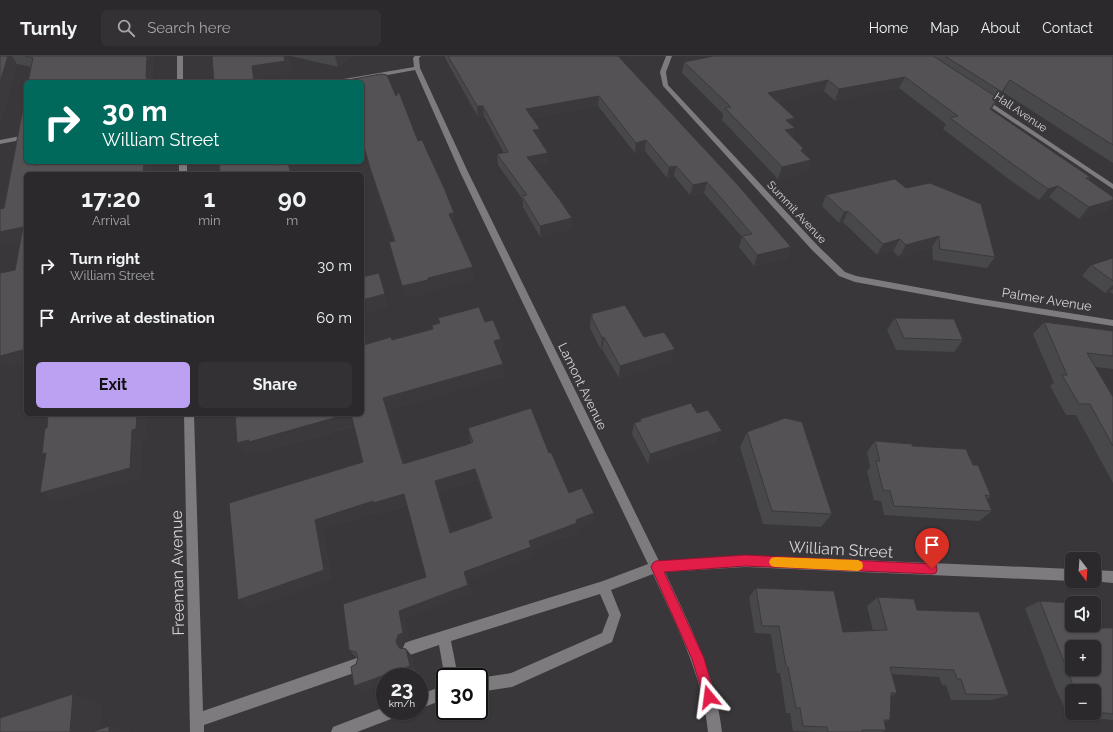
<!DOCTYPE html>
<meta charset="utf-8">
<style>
:root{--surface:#2b292c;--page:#333134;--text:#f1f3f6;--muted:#a6a6a9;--line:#474548;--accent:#bca0f2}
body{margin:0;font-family:Raleway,sans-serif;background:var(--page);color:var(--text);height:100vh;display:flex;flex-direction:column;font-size:15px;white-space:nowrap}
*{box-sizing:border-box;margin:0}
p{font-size:13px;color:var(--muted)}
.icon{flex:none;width:22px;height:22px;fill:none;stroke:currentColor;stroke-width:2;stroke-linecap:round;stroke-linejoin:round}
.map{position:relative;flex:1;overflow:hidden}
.details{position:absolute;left:24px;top:116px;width:340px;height:244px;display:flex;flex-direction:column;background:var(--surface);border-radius:6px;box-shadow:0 1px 3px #0004,0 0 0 1px var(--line)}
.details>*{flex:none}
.banner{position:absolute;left:24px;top:24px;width:340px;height:84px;border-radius:6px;box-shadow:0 1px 3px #0004,0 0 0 1px var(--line);background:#00695c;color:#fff;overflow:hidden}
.needle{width:26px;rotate:163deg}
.fabs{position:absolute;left:1065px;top:496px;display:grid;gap:8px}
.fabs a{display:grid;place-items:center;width:36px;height:36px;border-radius:6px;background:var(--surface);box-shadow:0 1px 3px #0004,0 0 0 1px var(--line);font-size:20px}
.speed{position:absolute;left:376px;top:612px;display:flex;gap:8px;font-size:20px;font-weight:700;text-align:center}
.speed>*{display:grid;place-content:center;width:52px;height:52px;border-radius:50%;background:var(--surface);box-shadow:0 1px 3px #0004,0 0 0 1px var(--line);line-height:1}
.speed small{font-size:10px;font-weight:400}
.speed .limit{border:2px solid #111;border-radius:6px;background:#fff;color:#111}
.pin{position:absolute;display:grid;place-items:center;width:34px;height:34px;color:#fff;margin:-41px -17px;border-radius:50% 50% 50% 0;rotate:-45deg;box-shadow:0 0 4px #0007}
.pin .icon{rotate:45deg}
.me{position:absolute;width:44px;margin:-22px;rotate:344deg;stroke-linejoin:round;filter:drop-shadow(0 0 3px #0008)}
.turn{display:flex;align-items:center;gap:14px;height:84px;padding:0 12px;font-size:18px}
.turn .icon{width:52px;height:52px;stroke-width:2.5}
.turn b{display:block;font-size:28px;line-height:34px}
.eta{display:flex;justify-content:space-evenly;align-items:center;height:68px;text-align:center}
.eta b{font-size:24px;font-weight:700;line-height:28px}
.action{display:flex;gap:8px;margin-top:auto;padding:8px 12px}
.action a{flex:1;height:46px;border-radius:6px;background:var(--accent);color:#111;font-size:16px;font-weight:700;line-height:46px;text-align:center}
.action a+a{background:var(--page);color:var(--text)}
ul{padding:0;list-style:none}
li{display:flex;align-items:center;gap:12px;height:52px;padding:0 12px}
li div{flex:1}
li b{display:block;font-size:15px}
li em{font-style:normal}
header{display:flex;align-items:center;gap:24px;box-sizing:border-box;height:56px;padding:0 20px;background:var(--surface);border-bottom:1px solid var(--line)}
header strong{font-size:19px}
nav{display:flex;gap:22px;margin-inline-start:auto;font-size:14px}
.search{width:280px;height:36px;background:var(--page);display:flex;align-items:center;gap:10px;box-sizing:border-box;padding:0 14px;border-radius:6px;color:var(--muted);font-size:15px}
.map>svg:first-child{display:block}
</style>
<header>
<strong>Turnly</strong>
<div class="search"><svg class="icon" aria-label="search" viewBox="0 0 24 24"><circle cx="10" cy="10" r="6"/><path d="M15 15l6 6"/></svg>Search here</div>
<nav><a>Home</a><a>Map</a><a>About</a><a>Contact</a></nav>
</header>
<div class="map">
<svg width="1113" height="676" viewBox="0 0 1113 676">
<rect width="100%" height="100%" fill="#39373a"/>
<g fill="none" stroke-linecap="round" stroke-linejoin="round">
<path fill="#7d7b7e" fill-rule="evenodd" d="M177,0H183V26H177Z
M415,0H421L419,2L420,12L468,116L659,505L745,499L1072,513V525L745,511L665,516C689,568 716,619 722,676H708C703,619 676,569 653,518L611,534L621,559L612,586L512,631L479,636V622L511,617L602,577L609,559L600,538L451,585L458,621H445V623L439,589L410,599L405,597L403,592L405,587L410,585L603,525L648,508L460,116L415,14L349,26H335L338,24L414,11L413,2Z
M666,0H672L666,16L668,29L818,190L845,216L856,220L976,242L1113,264V270L976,248L855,226L839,220L812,194L663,30L660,16Z
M980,42H984L1113,128V133L980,44Z
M26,79V83L0,88V84Z
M179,106H187V118H179Z
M184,358H194L203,655L357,602L362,604L364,609L362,614L357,616L204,669V676H190Z
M1094,514L1113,515V527L1092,525H1094Z
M445,629V643L419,653V639Z
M385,651V655H401L399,660L357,676H331L333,671Z"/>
</g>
<path fill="#484749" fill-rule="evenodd" d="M0,0H153L152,26L31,11L17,8L0,67Z
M290,0H352L338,11Z
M445,0H618L791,191L787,202L754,210L739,191L742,181L704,137L690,139L674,120L667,122L645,95L635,97L598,50L533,62L540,73V84L548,97V107L534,110L572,172L540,181L523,151V144L498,109L497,98L504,97L484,60L478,61L445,2Z
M714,0H1113V107L1003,36L991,54L1090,121L1088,124L1113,141V147L1106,155L1079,163L1049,141L1039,144L1010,124L943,73L946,68L899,32L835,45L824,35L778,46L793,69L795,72L792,81L803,92L802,95L811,104L807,116L778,123L722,64L723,58L682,17L684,6Z
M396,40L418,85L456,170H455L474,223L431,234V236L406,242L389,186L394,185L374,125L362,83Z
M906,132L995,201L987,212L933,204L932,191L899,201L893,195L877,199L843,166L839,167L822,150L826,139Z
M1113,202V238L1110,236L1105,237L1082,220L1091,209Z
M591,258L644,281L672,305L619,322L602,293L601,294L590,272Z
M438,262L485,266L501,283L502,295L499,297L505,320L388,354L404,408L466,389L471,387L468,372L549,397L569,437L594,457L593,467L577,473L576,477L532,494V500L467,524L471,537L404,562L409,584L404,586L402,592L406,593L412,600L415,616L385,621V627L361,635L356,608L358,602L356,601L349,594L426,521L407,449L379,457L378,456L323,473L331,523L249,552L238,544L363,406L354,370L258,397L256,395L246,398L237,387L362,358V274L366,288L392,284L433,273L432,269L440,267ZM478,424L491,463L451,477L439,436Z
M895,262L963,284L954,296L896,294L887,274Z
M1044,266L1113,275V313L1095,311L1113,341V427L1076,359H1066L1050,330L1054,327L1033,278Z
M697,357L717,386L648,408L632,378L634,367L640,365V363Z
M747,376L832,458L821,471L763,468L740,391Z
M875,385L912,390L973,409L991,440L987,443L992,455L979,465L884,459L881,445L874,444L867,415L870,411L867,396Z
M756,532L843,576L873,575L867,550L878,541L917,554L1009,639L992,644H951L946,629H942L939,621L891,618L897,637L891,640L890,664L884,666L886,674L882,676H816L793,675L790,657H786L780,617H777L771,578L755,577L749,541Z
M1040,545L1098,572H1113V664L1068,660L1059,639H1058L1025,552ZM1072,635H1094V657H1072Z"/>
<path fill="#3b393c" d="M8,0H12L17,8L0,67V26Z
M147,0H153L152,26H148L147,24L146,19Z
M284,0H289L293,12L289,13L290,17L257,23V26H254L252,10Z
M335,0H352L338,11Z
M905,21L899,32L835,45L839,33Z
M828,24L824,35L765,49L768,37Z
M1010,24L1003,36L995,48L1002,36Z
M599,40L598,50L527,63L526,53Z
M477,50H483L484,60L478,61Z
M795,62L792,72H795L791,83L784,75L786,64Z
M540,73V84L534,85L533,74Z
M646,84L645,95L635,97L636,87Z
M548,97V107L528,112L527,101Z
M811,104L807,116L778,123L782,111Z
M35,106H46L44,118L34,109Z
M144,106H152L151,118H143Z
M277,106H280L282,118L277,109Z
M288,107L293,118H291Z
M676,110L674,120L667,122L669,111Z
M707,126L704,137L690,139L693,129Z
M1058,130L1049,141L1039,144L1048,133Z
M1113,144V147L1106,155L1079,163L1089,151Z
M848,155L843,166L839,167L844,156Z
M454,157L456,170L452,171L449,158Z
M572,162V172L540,181V170Z
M23,171L26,184L0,190V176Z
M939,180L932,191L899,201L906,189Z
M900,183L893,195L877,199L883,188Z
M791,191L787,202L754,210L757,199Z
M473,211L474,223L431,234V236L406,242L402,230L428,222Z
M379,217L389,251L362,258V244Z
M1113,229V233L1110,236L1105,237Z
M362,274L369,301L364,289L362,281Z
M604,281L602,293L601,294L602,282Z
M501,283L502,295L495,298L494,285Z
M26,293V307L6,312L0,308V295Z
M675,293L672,305L619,322L620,310Z
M503,308L505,320L388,354L407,419L403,408L383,342Z
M137,358H147V383L143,384L141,422L54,446L40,437L132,374Z
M348,358H351L356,369L258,397L256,395L246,398L237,387Z
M722,375L717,386L648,408L650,398Z
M46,397L55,408L42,398Z
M475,413L478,424L439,436L454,487L435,425Z
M404,438L409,448L379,457L378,456L323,473L331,523L249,552L238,544L315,464L373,445Z
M594,457L593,467L577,473L576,477L532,494V500L467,524L471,537L404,562L409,584L404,586L402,593L399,592L396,586L399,555L464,516L576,464Z
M406,593L412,600L415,616L401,621H385V627L361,635L354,630Z
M73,638L102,647L101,676H70Z
M109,670L133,676H109Z"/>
<path fill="#545255" stroke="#3b393c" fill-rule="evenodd" d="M0,0H8L0,26Z
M25,0H147L146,19L147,24H149V26H28L33,2Z
M212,0H285H284L285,5L252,10L254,26H214Z
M448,0H618L737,128L791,191L757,199L742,180L752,178L707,126L693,129L676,110L669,111L646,84L636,87L599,40L526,53L540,73L533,74L548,97L527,101L559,143L572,162L540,170L522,140L527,139L497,98L508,96L483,50H477Z
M714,0H933L998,42L990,53L1090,121L1086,122L1113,141V144L1089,151L1058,130L1048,133L1018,112L950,62L958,60L905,21L839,33L828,24L768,37L795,62L786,64L795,72L785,74L803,92L801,95L811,104L782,111L725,52L731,51L684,6Z
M945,0H1113V89L1010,24L1002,36Z
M381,18L387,19L396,40L399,36L418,85L422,84L445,134L454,157L449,158L473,211L428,222V224L402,230L389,186L395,185L370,112L362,83V26H348V24Z
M26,37V106H35L34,109L54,106H144L143,118H26V293L0,300V217L15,214L23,171L0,176V153L4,152Z
M219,106H277V109L288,107L291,118H220Z
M895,123L906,132L930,127L981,148L995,201L940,193L939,180L906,189L900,183L883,188L848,155L844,156L826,139Z
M1113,202V225L1091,209Z
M379,217L385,238L362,244V221Z
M625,249L644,281L664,276L675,293L620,310L604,281L602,282L591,260H593L591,258Z
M479,251L485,266L493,264L501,283L494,285L503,308L383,342L403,408L466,389L473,386L468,372L531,352L549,397L551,396L569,437L582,432L594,457L576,464L577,467L529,485L531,491L464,516L468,529L399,555L403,577L398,579L396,586L399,592L406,593L410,610L354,630L351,611L356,608L358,602L356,596L349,594L343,548L426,521L404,438L373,447V445L315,464L324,514L238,544L229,447L363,406L351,358H362V281L364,289L391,281L392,284L433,273L432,269L440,267L438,262ZM475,413L492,462L450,477L435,425Z
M895,262L954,263L963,284L904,282Z
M1044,266L1113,275V300L1087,297L1113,341V390L1090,348H1079L1062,319H1067Z
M691,347L697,357L708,354L722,375L650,398L634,367L641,365L640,363Z
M48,358H137L136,373L132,374L130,412L40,437L46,397L42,398L45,372H47Z
M235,358H348L249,386V384L237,387Z
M785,362L802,366L832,458L772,455L747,376Z
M875,385L912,388V390L966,393L973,409H978L991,440L985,439L992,455L894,450L890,435L883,434L876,405H880Z
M756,532L834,535L843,576L887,574L878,541L914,543L917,554L979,556L1009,639L966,638L961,623H957L954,614L890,611L897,637H891L890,664H884L886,674H862V676H828L827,671L803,670L800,652H796L788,611L786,610L779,570H762Z
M1040,545L1072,547V569H1094V563L1098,572H1113V658L1094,656V635H1077V634H1075ZM1072,591H1094V613H1072Z
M73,638L70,676H0V662Z
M109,670V676H92Z"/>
<path fill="#e11d48" stroke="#92132f" d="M745,499L932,508L936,509L937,513L936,517L932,518L745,510L664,516L704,602L715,641L713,645L709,647L705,645L692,603L651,511L653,507L656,505Z"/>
<path fill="#f59e0b" d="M775,501L858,504L862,506L863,510L862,513L858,515L775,511L771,510L769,506L771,502Z"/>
<g text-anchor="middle" stroke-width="4" stroke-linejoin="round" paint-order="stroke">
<g font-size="11" fill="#d4d3d5" stroke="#39373a">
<text transform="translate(1021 56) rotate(34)" y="4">Hall Avenue</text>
<text transform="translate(797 156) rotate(47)" y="4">Summit Avenue</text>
</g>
<g font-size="13" fill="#d4d3d5" stroke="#39373a">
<text transform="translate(1047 243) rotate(9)" y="5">Palmer Avenue</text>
<text transform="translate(583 330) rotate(64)" y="5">Lamont Avenue</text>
</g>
<g font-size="16" fill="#d4d3d5" stroke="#39373a">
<text transform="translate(841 493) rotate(3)" y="6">William Street</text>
<text transform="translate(177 517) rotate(-91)" y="6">Freeman Avenue</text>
</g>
</g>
</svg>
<div class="fabs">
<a><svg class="needle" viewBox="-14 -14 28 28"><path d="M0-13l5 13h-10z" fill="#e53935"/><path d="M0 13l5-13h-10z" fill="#a6a6a9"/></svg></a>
<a><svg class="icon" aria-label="sound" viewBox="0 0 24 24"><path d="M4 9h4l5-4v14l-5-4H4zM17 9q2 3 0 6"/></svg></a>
<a>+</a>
<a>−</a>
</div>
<div class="speed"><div>23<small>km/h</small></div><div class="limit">30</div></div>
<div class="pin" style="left:932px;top:513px;background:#d93025"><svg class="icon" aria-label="arrive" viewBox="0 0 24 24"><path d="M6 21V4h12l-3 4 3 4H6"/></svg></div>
<svg class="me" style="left:709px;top:641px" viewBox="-20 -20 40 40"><path d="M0-17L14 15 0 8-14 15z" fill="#e11d48" stroke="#fff" stroke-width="4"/></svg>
<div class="banner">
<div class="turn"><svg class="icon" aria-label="right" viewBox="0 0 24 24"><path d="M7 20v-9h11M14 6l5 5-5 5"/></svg><div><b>30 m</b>William Street</div></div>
</div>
<section class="details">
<div class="eta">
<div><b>17:20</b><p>Arrival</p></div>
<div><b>1</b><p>min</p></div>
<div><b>90</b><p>m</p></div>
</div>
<ul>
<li><svg class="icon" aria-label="right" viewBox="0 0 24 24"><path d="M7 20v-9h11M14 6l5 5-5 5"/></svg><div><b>Turn right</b><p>William Street</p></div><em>30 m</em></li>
<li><svg class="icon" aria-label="arrive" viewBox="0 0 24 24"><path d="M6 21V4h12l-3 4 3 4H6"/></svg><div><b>Arrive at destination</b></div><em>60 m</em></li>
</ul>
<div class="action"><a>Exit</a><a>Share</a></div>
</section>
</div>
